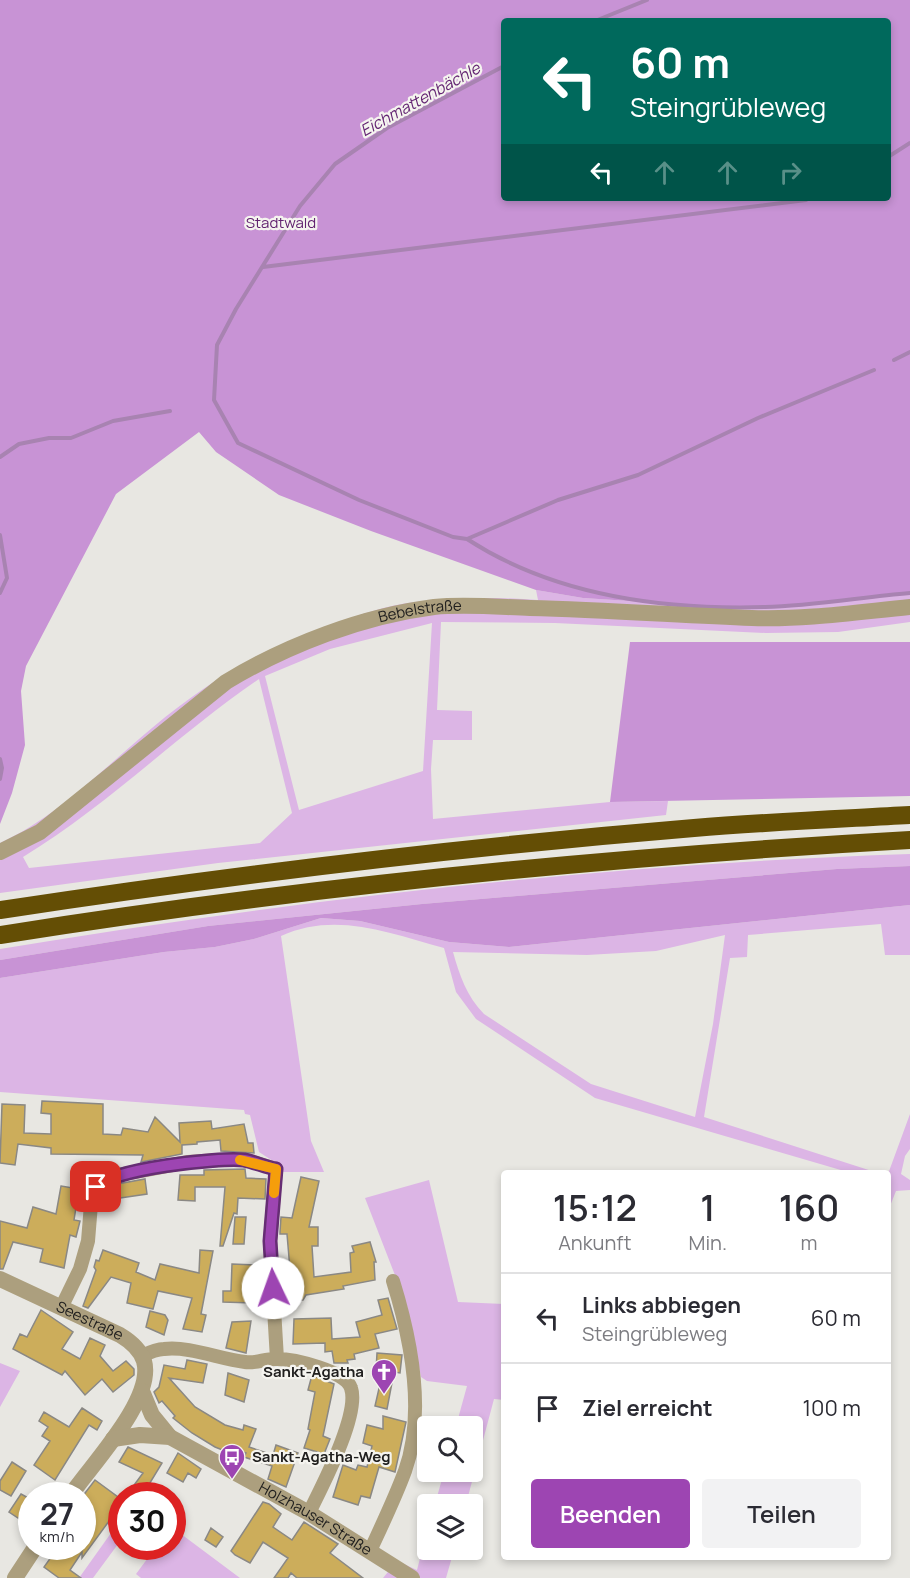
<!DOCTYPE html>
<html lang="de">
<meta charset="utf-8">
<style>
:root{--surface:#fff;--page:#f2f2f3;--text:#2b2b33;--muted:#7c7c81;--line:#e1e1e2;--accent:#9d45b2}
body{margin:0;font-family:Manrope,sans-serif;background:var(--page);color:var(--text);height:100vh;display:flex;flex-direction:column;font-size:22px;white-space:nowrap}
*{box-sizing:border-box;margin:0}
p{font-size:20px;color:var(--muted)}
.icon{flex:none;width:33px;height:33px;fill:none;stroke:currentColor;stroke-width:2;stroke-linecap:round;stroke-linejoin:round}
.map{position:relative;flex:1;overflow:hidden}
.panel{position:absolute;left:501px;top:1170px;width:390px;height:390px;display:flex;flex-direction:column;background:var(--surface);border-radius:6px;box-shadow:0 3px 9px #0003}
.panel>*{flex:none}
.guide{position:absolute;left:501px;top:18px;width:390px;height:183px;border-radius:6px;box-shadow:0 3px 9px #0003;background:#00695c;color:#fff;overflow:hidden}
.fabs{position:absolute;left:417px;top:1416px;display:grid;gap:12px}
.fabs a{display:grid;place-items:center;width:66px;height:66px;border-radius:6px;background:var(--surface);box-shadow:0 3px 9px #0003;font-size:30px}
.speed{position:absolute;left:18px;top:1482px;display:flex;gap:12px;font-size:30px;font-weight:700;text-align:center}
.speed>*{display:grid;place-content:center;width:78px;height:78px;border-radius:50%;background:var(--surface);box-shadow:0 3px 9px #0003;line-height:1}
.speed small{font-size:15px;font-weight:400}
.speed .limit{border:9px solid #d22;background:#fff;color:#111}
.pin{position:absolute;display:grid;place-items:center;width:51px;height:51px;color:#fff;margin:-26px;border-radius:12px;box-shadow:0 3px 9px #0006}
.me{position:absolute;width:66px;margin:-33px;rotate:357deg;stroke-linejoin:round;filter:drop-shadow(0 0 4px #0008)}
.turn{display:flex;align-items:center;gap:21px;height:126px;padding:0 30px;font-size:27px}
.turn .icon{width:78px;height:78px;stroke-width:2.5}
.turn b{display:block;font-size:42px;line-height:51px}
.lanes{display:flex;align-items:center;height:57px;padding:0 30px;background:#0003;justify-content:center;gap:30px;direction:ltr}
.lanes .off{opacity:.35}
.eta{display:flex;justify-content:space-evenly;align-items:center;height:102px;text-align:center}
.eta b{font-size:36px;font-weight:600;line-height:42px}
.cta{display:flex;gap:12px;margin-top:auto;padding:12px 30px}
.cta a{flex:1;height:69px;border-radius:6px;background:var(--accent);color:#fff;font-size:24px;font-weight:600;line-height:69px;text-align:center}
.cta a+a{background:var(--page);color:var(--text)}
ul{padding:0;list-style:none}
li{display:flex;align-items:center;gap:18px;height:90px;padding:0 30px;border-top:2px solid var(--line)}
li div{flex:1}
li b{display:block;font-size:22px}
li em{font-style:normal}
.map>svg:first-child{display:block}
</style>
<div class="map">
<svg width="910" height="1578" viewBox="0 0 910 1578">
<rect width="100%" height="100%" fill="#e8e7e2"/>
<path fill="#dcb5e5" fill-rule="evenodd" d="M536,590L583,598L755,609L910,593V622L838,632L766,633L555,623L441,622L437,710L472,711V740H433L431,769L433,819L610,802L668,801L666,815L218,863L0,893V843C57,817 104,768 152,728C211,679 260,651 332,625C359,615 387,605 415,602C456,597 498,597 538,600ZM432,623L423,771L299,810L265,676L330,649ZM259,679L292,813L260,843L29,868L23,857C107,806 177,735 259,679Z
M910,854V866L837,869L422,904L208,926L0,960V949C300,899 606,864 910,854Z
M910,905V955H885L881,924L748,935L747,957L730,958L704,1117L878,1173H851L595,1098L476,1019L456,992L444,948C390,933 335,911 281,936L311,1141L324,1172H282L276,1163L259,1152L250,1115L245,1114L244,1110L0,1092V978L164,952L215,947L254,939L321,918L360,921L449,942L509,947ZM725,935L713,1024L695,1117L591,1084L484,1014C467,997 459,974 453,952L587,955L656,951Z
M910,1114V1149L905,1156L901,1174L910,1180V1190L896,1191L888,1211V1174Z
M429,1180L458,1302L504,1304V1400L494,1399L466,1504H435L444,1472H472V1426H456L467,1386L427,1381L421,1377L407,1306L365,1198Z
M0,1363L20,1371L0,1407Z
M121,1519V1540L93,1578H79Z
M173,1528L240,1578H141L136,1574L156,1547L172,1546Z
M427,1531L428,1550H454L446,1578H383L397,1561L417,1570Z"/>
<path fill="#c893d5" fill-rule="evenodd" d="M0,0H910V593L755,609L583,598L536,590L371,531L279,495L216,452L199,432L116,494L26,666L21,691L25,745L12,793L0,824ZM504,21H888V198H504Z
M630,642H910V796L610,802Z
M910,866V905L509,947L449,942L360,921L321,918L254,939L215,947L164,952L0,978V960L208,926L422,904L837,869Z"/>
<g fill="none" stroke-linecap="round" stroke-linejoin="round">
<path stroke="#a883b1" stroke-width="4" d="M595,21L647,0
M504,66L387,128L335,164L300,206L236,309L217,345L214,400L238,443L359,500L453,537L467,539L558,500L638,475L758,418L874,370
M888,157L910,143
M263,267L806,200
M894,360L910,352
M0,457L19,444L49,438H71L113,421L170,411
M0,535L7,578L0,593
M467,539C553,595 663,610 765,607C813,606 862,597 910,593
M0,759L2,768L0,779"/>
</g>
<path fill="#ccad5b" stroke="#8a8884" stroke-width="1.5" d="M42,1101L103,1104V1134L121,1135L123,1128L148,1132L155,1117L180,1142L179,1123L211,1121L212,1129L244,1124L248,1143H253L254,1153L221,1151L220,1140L197,1142V1144L182,1145V1154L141,1162L143,1155L51,1154V1148L18,1144L15,1165L0,1163L2,1104L25,1105L24,1133L51,1134V1114L41,1113Z
M245,1169L246,1178L266,1179L265,1199L238,1198L237,1214L234,1213L223,1246H220L225,1187H195V1201L178,1200L180,1175H204V1170Z
M301,1177L319,1181L309,1227H318V1246H312L314,1277L351,1272L350,1253L354,1252L352,1246L370,1242L376,1262H374L375,1280L343,1286L344,1289L306,1295L303,1300H297L292,1293L287,1234H280V1232L281,1217L292,1218Z
M145,1179L147,1194L107,1200L106,1191L112,1185Z
M61,1186L79,1189L74,1220L80,1221L76,1237L70,1235L64,1268L40,1262L43,1249L13,1242L3,1269H0V1221L27,1228L33,1207L56,1214Z
M235,1217H246L244,1244H233Z
M103,1250L139,1263L136,1272L155,1280L160,1264L199,1273L200,1250L213,1251L201,1314L206,1315L202,1332L183,1329L192,1298L158,1291L153,1309L127,1303L131,1283L111,1277L88,1308L83,1306L96,1270L94,1267L96,1260L99,1261Z
M232,1264L255,1265L253,1303L223,1302V1291H231Z
M388,1298L397,1329L375,1334L379,1348L354,1354L355,1359L347,1360L348,1363H334L332,1351L325,1352V1343L293,1344L294,1319L331,1318L332,1339L360,1337L356,1322L382,1315L378,1300Z
M41,1310L73,1332L62,1349L80,1359L90,1338L105,1345L100,1356L113,1371L126,1361L134,1369V1375L113,1392L102,1379L85,1395L65,1371L62,1375L13,1349L20,1334L27,1337Z
M150,1311L165,1315L168,1320L164,1335L146,1327Z
M251,1321L246,1353L226,1348L232,1322Z
M377,1353L402,1355L400,1373L394,1372L387,1409L375,1406L383,1371H376Z
M187,1360L207,1364L203,1383L169,1378L195,1407L225,1425L243,1430L244,1425L256,1429L249,1447L273,1455L276,1445L298,1453L286,1487L268,1479L272,1466L244,1457L246,1453L226,1447L225,1451L215,1447L192,1433L173,1418L175,1416L162,1401L159,1403L154,1392L159,1387L164,1365L185,1369Z
M228,1373L249,1380L244,1402L225,1395Z
M312,1375L334,1384L323,1436L330,1439L324,1454L304,1448L310,1430L308,1429L315,1392L308,1390Z
M82,1408L102,1421L97,1430L89,1425L55,1480L34,1465L50,1441L42,1436L48,1427L39,1421L44,1412L69,1427Z
M383,1416L406,1422L395,1472L379,1467L370,1498L361,1496L358,1505L333,1497L343,1465L356,1470L358,1465L367,1467L372,1446L363,1443L367,1425L383,1429Z
M128,1447L162,1463L142,1496H126L143,1473L119,1462Z
M178,1453L201,1469L196,1478L188,1473L183,1482L167,1473Z
M12,1462L26,1471L11,1496L0,1490V1481Z
M95,1480L122,1500V1509L114,1519L112,1517L82,1558V1552L70,1570L81,1578H59L44,1567L59,1546H82V1497Z
M21,1494L32,1500V1517L27,1524L9,1512Z
M263,1502L269,1504L281,1514L273,1527L292,1540L304,1522L338,1544L330,1553L363,1578H297L291,1573L288,1578H274L288,1558L263,1542L250,1563L235,1555L231,1551Z
M211,1528L223,1537L216,1547L205,1540Z"/>
<g fill="none" stroke-linecap="round" stroke-linejoin="round">
<path stroke="#ac9f7e" stroke-width="14" d="M62,1306L80,1269L88,1241L92,1192L108,1177L188,1162L218,1160H246L276,1169L270,1241L277,1359
M142,1356C148,1353 156,1349 164,1349C190,1346 219,1359 245,1362C256,1364 266,1358 277,1359C294,1359 346,1371 351,1388C360,1415 321,1488 309,1513
M370,1551C382,1525 395,1498 405,1471C426,1412 411,1339 393,1281"/>
<g stroke="#ac9f7e" stroke-width="16">
<path id="s1" d="M0,852L40,832L226,682C287,645 363,616 434,607C465,604 499,607 530,608C604,610 678,615 752,618C804,620 858,612 910,607"/>
<path id="s2" d="M0,1279L120,1335C130,1341 140,1349 144,1361C155,1399 91,1465 70,1496"/>
<path d="M142,1391L152,1415L170,1437"/>
<path id="s3" d="M113,1439L140,1435L170,1437L309,1513L412,1578"/>
<path d="M15,1578L36,1546"/>
</g>
<path stroke="#644e05" stroke-width="18" d="M0,910C231,875 462,847 694,828C766,822 838,819 910,815
M0,935C302,887 605,857 910,840"/>
</g>
<g fill="none" stroke-linecap="round" stroke-linejoin="round">
<g stroke="#662d74" stroke-width="15">
<path id="route" d="M96,1187C111,1169 219,1157 244,1160C255,1162 265,1167 276,1169L270,1241L273,1288"/>
</g>
<use href="#route" stroke="#9d45b2" stroke-width="10"/>
<path stroke="#f59e0b" stroke-width="10" d="M240,1160L276,1169L274,1193"/>
</g>
<defs>
<g id="church-pin" transform="scale(1.35)"><path d="M0 17L-7.5 6A9.5 9.5 0 1 1 7.5 6Z" fill="#9d45b2" stroke="#f5f4ef"/><path d="M-1.2-6h2.4v3.5h3.3v2.4h-3.3V6h-2.4V-.1h-3.3v-2.4h3.3Z" fill="#fff"/></g>
<g id="bus-pin" transform="scale(1.35)"><path d="M0 17L-7.5 6A9.5 9.5 0 1 1 7.5 6Z" fill="#9d45b2" stroke="#f5f4ef"/><path d="M-5-6H5V4H4V6H2V4H-2V6H-4V4H-5ZM-3.5-4V0h7V-4ZM-3.5 1.2v1.5H-2V1.2ZM2 1.2v1.5H3.5V1.2Z" fill="#fff"/></g>
</defs>
<g fill-rule="evenodd">
<use href="#church-pin" x="384" y="1372"/>
<use href="#bus-pin" x="232" y="1457"/>
</g>
<g text-anchor="middle" stroke-width="4.5" stroke-linejoin="round" paint-order="stroke">
<g font-size="15" fill="#622270" stroke="#f5f4ef">
<text x="281" y="228">Stadtwald</text>
</g>
<g font-size="15" fill="#21201f" stroke="#f5f4ef">
<text dy="5" stroke="none"><textPath href="#s1" startOffset="492">Bebelstraße</textPath></text>
<text dy="5" stroke="none"><textPath href="#s2" startOffset="99">Seestraße</textPath></text>
<text dy="5" stroke="none"><textPath href="#s3" startOffset="224">Holzhauser Straße</textPath></text>
</g>
<g font-size="15" font-weight="bold" fill="#21201f" stroke="#f5f4ef" text-anchor="end">
<text x="364" y="1377">Sankt-Agatha</text>
<text x="252" y="1462" text-anchor="start">Sankt-Agatha-Weg</text>
</g>
<g font-size="16" font-style="italic" fill="#642573" stroke="#f5f4ef">
<text transform="translate(420 99) rotate(-29)" y="6">Eichmattenbächle</text>
</g>
</g>
</svg>
<div class="fabs">
<a><svg class="icon" aria-label="search" viewBox="0 0 24 24"><circle cx="10" cy="10" r="6"/><path d="M15 15l6 6"/></svg></a>
<a><svg class="icon" aria-label="layers" viewBox="0 0 24 24"><path d="M12 4l9 5-9 5-9-5zM3 14l9 5 9-5"/></svg></a>
</div>
<div class="speed"><div>27<small>km/h</small></div><div class="limit">30</div></div>
<div class="pin" style="left:96px;top:1187px;background:#d93025"><svg class="icon" aria-label="arrive" viewBox="0 0 24 24"><path d="M6 21V4h12l-3 4 3 4H6"/></svg></div>
<svg class="me" style="left:273px;top:1288px" viewBox="-20 -20 40 40"><circle r="19" fill="#fff"/><path d="M0-13L10 11 0 6-10 11z" fill="#9d45b2"/></svg>
<div class="guide">
<div class="turn"><svg class="icon" aria-label="left" viewBox="0 0 24 24"><path d="M17 20v-9H6M10 6l-5 5 5 5"/></svg><div><b>60 m</b>Steingrübleweg</div></div>
<div class="lanes"><svg class="icon" aria-label="left" viewBox="0 0 24 24"><path d="M17 20v-9H6M10 6l-5 5 5 5"/></svg><svg class="icon off" aria-label="ahead" viewBox="0 0 24 24"><path d="M12 20V5M6 11l6-6 6 6"/></svg><svg class="icon off" aria-label="ahead" viewBox="0 0 24 24"><path d="M12 20V5M6 11l6-6 6 6"/></svg><svg class="icon off" aria-label="right" viewBox="0 0 24 24"><path d="M7 20v-9h11M14 6l5 5-5 5"/></svg></div>
</div>
<section class="panel">
<div class="eta">
<div><b>15:12</b><p>Ankunft</p></div>
<div><b>1</b><p>Min.</p></div>
<div><b>160</b><p>m</p></div>
</div>
<ul>
<li><svg class="icon" aria-label="left" viewBox="0 0 24 24"><path d="M17 20v-9H6M10 6l-5 5 5 5"/></svg><div><b>Links abbiegen</b><p>Steingrübleweg</p></div><em>60 m</em></li>
<li><svg class="icon" aria-label="arrive" viewBox="0 0 24 24"><path d="M6 21V4h12l-3 4 3 4H6"/></svg><div><b>Ziel erreicht</b></div><em>100 m</em></li>
</ul>
<div class="cta"><a>Beenden</a><a>Teilen</a></div>
</section>
</div>
